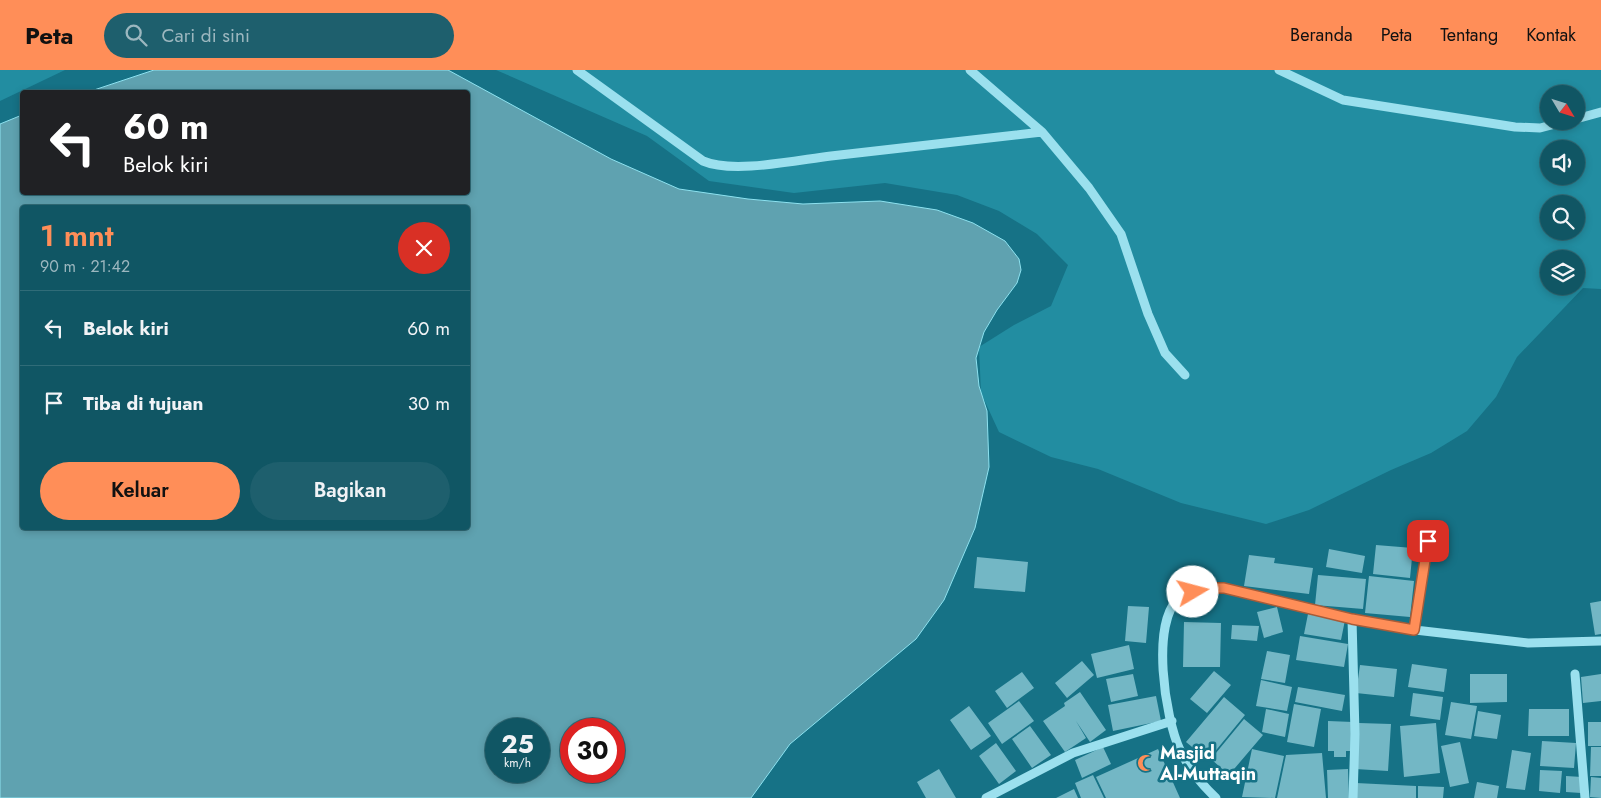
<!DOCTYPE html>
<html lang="id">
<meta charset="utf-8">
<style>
:root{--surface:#105664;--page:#1e5f6d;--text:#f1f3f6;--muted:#9cb7bf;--line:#306c78;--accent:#ff8e58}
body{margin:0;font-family:Jost,sans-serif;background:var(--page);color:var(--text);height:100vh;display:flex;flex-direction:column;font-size:19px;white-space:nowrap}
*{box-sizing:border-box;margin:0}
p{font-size:16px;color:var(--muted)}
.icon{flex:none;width:28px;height:28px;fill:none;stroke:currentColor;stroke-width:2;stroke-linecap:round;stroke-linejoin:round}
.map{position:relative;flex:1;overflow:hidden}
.details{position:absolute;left:20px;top:135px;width:450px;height:325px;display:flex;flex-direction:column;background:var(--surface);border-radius:5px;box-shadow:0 2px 8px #0003,0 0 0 1px var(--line)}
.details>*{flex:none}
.banner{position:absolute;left:20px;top:20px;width:450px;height:105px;border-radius:5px;box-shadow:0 2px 8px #0003,0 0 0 1px var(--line);background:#202124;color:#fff;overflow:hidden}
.needle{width:32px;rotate:128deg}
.buttons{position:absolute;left:1540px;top:15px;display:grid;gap:10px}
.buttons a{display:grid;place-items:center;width:45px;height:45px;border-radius:50%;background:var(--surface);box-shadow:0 2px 8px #0003,0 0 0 1px var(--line);font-size:25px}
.speed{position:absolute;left:485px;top:648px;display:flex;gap:10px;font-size:25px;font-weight:700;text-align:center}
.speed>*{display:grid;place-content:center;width:65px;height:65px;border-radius:50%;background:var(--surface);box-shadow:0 2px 8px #0003,0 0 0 1px var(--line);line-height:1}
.speed small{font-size:12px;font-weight:400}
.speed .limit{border:8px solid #d22;background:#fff;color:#111}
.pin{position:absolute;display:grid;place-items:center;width:42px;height:42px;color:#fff;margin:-21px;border-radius:10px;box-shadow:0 2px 8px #0006}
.me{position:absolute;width:55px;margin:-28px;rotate:82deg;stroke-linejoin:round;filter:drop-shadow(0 0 4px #0008)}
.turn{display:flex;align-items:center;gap:18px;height:105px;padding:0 20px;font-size:22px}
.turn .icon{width:65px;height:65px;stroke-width:2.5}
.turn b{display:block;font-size:35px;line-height:42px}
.round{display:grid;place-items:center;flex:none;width:52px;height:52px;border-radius:26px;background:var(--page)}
.summary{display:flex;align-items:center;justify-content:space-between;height:85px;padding:0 20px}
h1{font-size:30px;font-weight:600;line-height:38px;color:var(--accent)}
.button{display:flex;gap:10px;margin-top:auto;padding:10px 20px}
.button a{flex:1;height:58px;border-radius:30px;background:var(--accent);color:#111;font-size:20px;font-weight:600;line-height:58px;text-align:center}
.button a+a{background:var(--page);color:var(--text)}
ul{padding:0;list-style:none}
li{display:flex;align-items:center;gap:15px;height:75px;padding:0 20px;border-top:1px solid var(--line)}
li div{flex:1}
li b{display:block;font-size:19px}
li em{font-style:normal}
header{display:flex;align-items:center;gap:30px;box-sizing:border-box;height:70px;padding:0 25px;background:var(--accent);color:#111}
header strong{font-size:24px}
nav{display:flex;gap:28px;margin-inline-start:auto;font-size:18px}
.search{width:350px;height:45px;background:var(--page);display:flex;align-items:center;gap:12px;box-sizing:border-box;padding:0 18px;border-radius:28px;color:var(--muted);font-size:19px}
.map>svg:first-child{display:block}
</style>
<header>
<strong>Peta</strong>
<div class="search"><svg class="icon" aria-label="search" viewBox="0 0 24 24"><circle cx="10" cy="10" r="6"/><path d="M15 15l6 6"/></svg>Cari di sini</div>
<nav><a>Beranda</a><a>Peta</a><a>Tentang</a><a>Kontak</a></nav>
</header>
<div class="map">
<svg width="1601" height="728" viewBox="0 0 1601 728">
<rect width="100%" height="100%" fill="#167286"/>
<path fill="#228da1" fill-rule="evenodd" d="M0,0H65L0,31Z
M496,0H1601V219L1583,218L1517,287L1496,327L1467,361L1431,383L1391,400L1309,440L1266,454L1181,433L1098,399L1051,387L999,362L981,323L979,277L1014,255L1051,236L1068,195L1037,164L999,141L957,125L885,113L794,123L709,111L647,66ZM1549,24H1576V51H1549ZM1549,79H1576V106H1549ZM1549,134H1576V161H1549ZM1549,189H1576V216H1549Z"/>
<path fill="#5fa2b0" stroke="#8de2f0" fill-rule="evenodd" d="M154,0H448L611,89L679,119L748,129L803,134L880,131L937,140L973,153L1005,171L1019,189L1021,200L1017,213L997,240L984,262L976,288L979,316L987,341L989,397L975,458L944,530L916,569L790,674L751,728H0V54L22,45V122H468V22H88ZM22,138H468V458H22ZM496,659H539V701H496ZM571,659H614V701H571Z"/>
<path fill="#73b7c5" d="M1376,475L1413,478L1410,508L1373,504Z
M1329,479L1365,486L1362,503L1326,497Z
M1249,485L1275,488L1274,493L1313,498L1309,524L1244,516Z
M977,487L1028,492L1025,522L974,518Z
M1318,505L1366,509L1363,539L1315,535Z
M1369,506L1414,511L1410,547L1365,543Z
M1601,531V564L1595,565L1590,533Z
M1128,536L1149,537L1146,573L1125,571Z
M1277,537L1283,562L1264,568L1257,542Z
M1308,544L1345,550L1341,570L1304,564Z
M1184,552L1221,553L1220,597H1183Z
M1232,555L1259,556L1257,571L1231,569Z
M1300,566L1348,574L1344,597L1296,590Z
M1129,575L1134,599L1097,608L1091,584Z
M1267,581L1290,585L1285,613L1261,609Z
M1082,591L1094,605L1067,628L1055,613Z
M1412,594L1447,599L1444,622L1408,617Z
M1360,595L1397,599L1394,627L1356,623Z
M1214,601L1231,615L1207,643L1190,629Z
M1022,602L1034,618L1007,638L995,621Z
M1133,604L1138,626L1111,632L1106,609Z
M1470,604H1507V632L1470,633Z
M1601,604V631L1583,633L1581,607Z
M1261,610L1292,617L1287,641L1256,636Z
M1298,617L1345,625L1342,641L1295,632Z
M1080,622L1106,660L1090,672L1076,651L1086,668L1065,682L1043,651L1065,636L1064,633Z
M1413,623L1443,627L1440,650L1410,646Z
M1156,626L1161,651L1113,661L1108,635Z
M1224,627L1245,645L1208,690L1186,672Z
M1019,631L1034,651L1002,674L988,653Z
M1451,632L1477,636L1471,669L1445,665Z
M1294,634L1321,639L1314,677L1287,672Z
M969,636L991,666L971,680L950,650Z
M1266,639L1289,644L1285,667L1262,662Z
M1529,639H1569V666H1528Z
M1478,641L1501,645L1497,669L1474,666Z
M1244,649L1263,665L1229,705L1211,689Z
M1328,651L1353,652L1352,681H1346V687H1334V681H1328Z
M1588,652H1601V676H1588Z
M1359,653L1391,654L1388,701L1355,699Z
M1436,653L1440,703L1404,707L1400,656Z
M1030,656L1051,685L1032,698L1012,669Z
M1542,671L1576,673L1574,698L1540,696Z
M1460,672L1469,713L1450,717L1441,676Z
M996,673L1016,701L999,714L979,686Z
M1103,677L1111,694L1082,708L1075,690Z
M1591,677H1601V706H1590Z
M1158,679L1180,728H1106L1096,707Z
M1252,679L1284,686L1275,728L1242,727Z
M1512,680L1531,683L1525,720L1506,718Z
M1322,683L1326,728H1277L1286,685Z
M939,699L956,728H926L917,712Z
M1348,699L1349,728H1328L1327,700Z
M1540,700L1562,701L1560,723L1539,721Z
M1093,705L1104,728H1081L1075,713Z
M1566,706L1582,707L1581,723L1566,722Z
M1591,707L1601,708V728L1590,727Z
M1477,712L1499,716L1497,728H1474Z
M1356,713L1416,716V728H1355Z
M1418,716L1444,717L1443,728H1418Z
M1074,719L1078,728H1056Z"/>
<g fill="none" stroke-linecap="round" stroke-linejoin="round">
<path stroke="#9be0ee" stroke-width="9" d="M577,0L703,91C733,104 797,90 831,86C901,78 972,70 1042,62
M970,0L1042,62L1089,118L1121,164L1148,244L1165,283L1185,305
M1279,0L1343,30L1515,57L1540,58L1567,51
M1576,49L1601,42
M1352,549L1355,664L1353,728
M1415,560L1428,471
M1575,604L1585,728
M986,728L1073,683L1172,651
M1216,728C1201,714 1189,699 1180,680C1165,648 1150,551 1180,527C1192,517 1211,518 1224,518L1352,549L1415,560L1528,573L1601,571"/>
</g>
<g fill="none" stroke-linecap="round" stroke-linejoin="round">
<g stroke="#a65c39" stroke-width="12">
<path id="route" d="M1193,522L1204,518H1224L1352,549L1414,560L1428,471"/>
</g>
<use href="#route" stroke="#ff8e58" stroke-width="9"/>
</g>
<defs>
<g id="mosque-bare" transform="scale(1.35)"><path d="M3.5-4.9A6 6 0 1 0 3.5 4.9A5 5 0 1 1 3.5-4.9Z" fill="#ff8e58" stroke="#167286" stroke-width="2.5" paint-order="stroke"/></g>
</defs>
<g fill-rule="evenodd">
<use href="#mosque-bare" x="1146" y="693"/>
</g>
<g text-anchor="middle" stroke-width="5" stroke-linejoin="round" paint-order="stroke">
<g font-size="18" font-weight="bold" fill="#fff" stroke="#167286" text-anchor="start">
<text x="1160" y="689">Masjid<tspan x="1160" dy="21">Al-Muttaqin</tspan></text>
</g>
</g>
</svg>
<div class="buttons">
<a><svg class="needle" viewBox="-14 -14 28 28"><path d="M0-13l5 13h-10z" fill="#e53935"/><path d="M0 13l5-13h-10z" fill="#9cb7bf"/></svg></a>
<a><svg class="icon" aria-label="sound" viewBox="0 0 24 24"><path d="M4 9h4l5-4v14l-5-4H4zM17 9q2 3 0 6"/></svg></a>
<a><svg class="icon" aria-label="search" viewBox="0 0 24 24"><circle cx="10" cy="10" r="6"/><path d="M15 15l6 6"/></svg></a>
<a><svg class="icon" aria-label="layers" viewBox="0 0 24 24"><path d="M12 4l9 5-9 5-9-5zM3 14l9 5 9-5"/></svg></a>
</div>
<div class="speed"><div>25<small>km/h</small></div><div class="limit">30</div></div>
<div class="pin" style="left:1428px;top:471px;background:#d93025"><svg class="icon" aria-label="arrive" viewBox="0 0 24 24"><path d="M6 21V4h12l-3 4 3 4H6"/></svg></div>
<svg class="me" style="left:1193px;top:522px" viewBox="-20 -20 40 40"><circle r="19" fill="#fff"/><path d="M0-13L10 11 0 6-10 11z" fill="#ff8e58"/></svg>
<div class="banner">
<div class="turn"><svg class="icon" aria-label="left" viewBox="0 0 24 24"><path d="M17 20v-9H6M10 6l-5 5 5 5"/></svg><div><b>60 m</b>Belok kiri</div></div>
</div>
<section class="details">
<div class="summary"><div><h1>1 mnt</h1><p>90 m · 21:42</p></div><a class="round" style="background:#d93025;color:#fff"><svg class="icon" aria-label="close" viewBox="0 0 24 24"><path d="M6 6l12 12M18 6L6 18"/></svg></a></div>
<ul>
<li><svg class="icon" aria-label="left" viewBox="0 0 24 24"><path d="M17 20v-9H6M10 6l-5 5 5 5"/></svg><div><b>Belok kiri</b></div><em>60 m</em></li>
<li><svg class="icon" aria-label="arrive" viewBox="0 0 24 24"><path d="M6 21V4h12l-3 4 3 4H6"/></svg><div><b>Tiba di tujuan</b></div><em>30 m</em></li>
</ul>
<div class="button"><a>Keluar</a><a>Bagikan</a></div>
</section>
</div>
